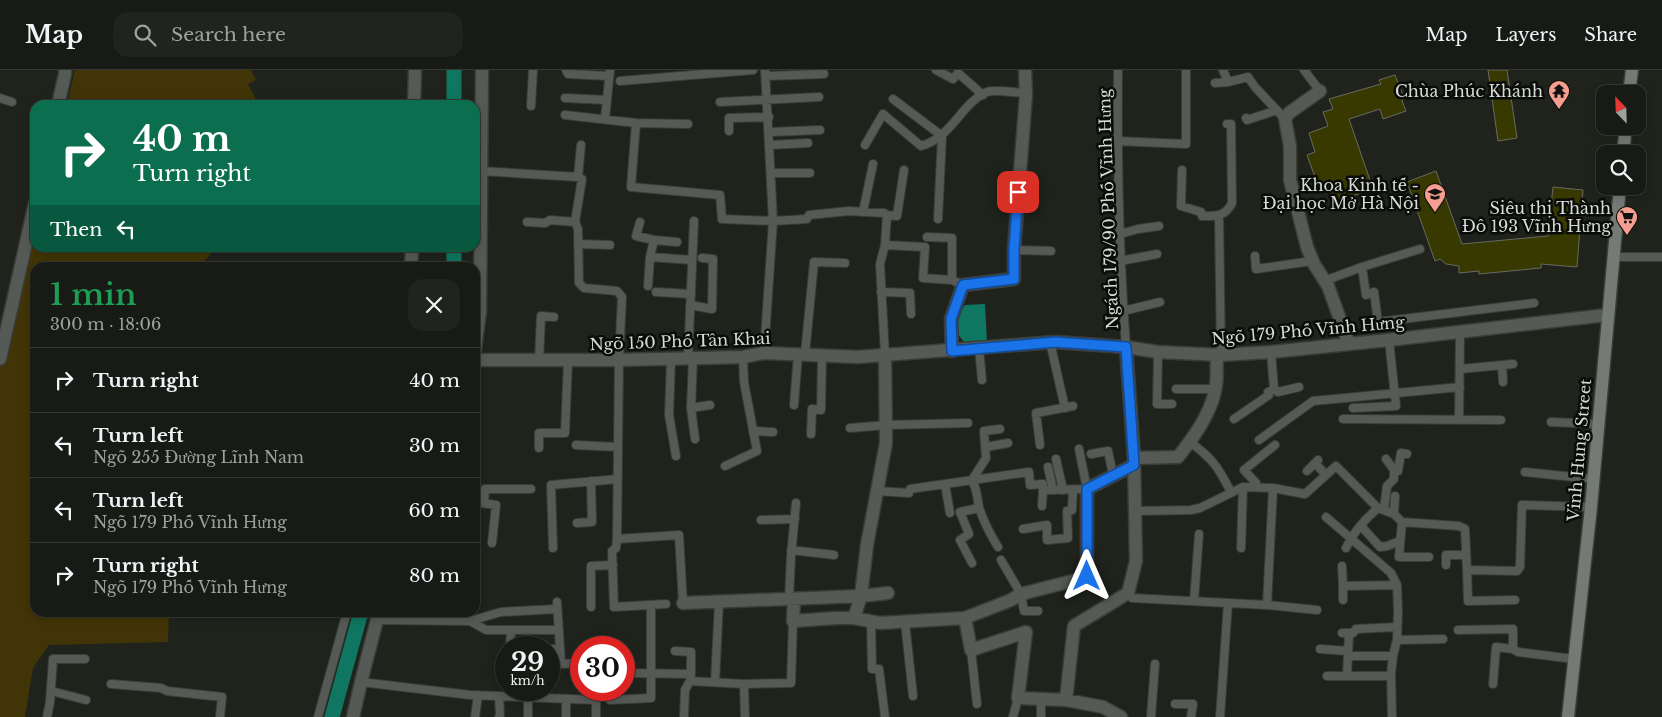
<!DOCTYPE html>
<meta charset="utf-8">
<style>
:root{--surface:#171a15;--page:#20231e;--text:#f1f3f6;--muted:#9ea1a0;--line:#363834}
body{margin:0;font-family:"Libre Baskerville",serif;background:var(--page);color:var(--text);height:100vh;display:flex;flex-direction:column;font-size:19px;white-space:nowrap}
*{box-sizing:border-box;margin:0}
p{font-size:16px;color:var(--muted)}
.icon{flex:none;width:28px;height:28px;fill:none;stroke:currentColor;stroke-width:2;stroke-linecap:round;stroke-linejoin:round}
.map{position:relative;flex:1;overflow:hidden}
.drawer{position:absolute;left:30px;top:192px;width:450px;height:355px;display:flex;flex-direction:column;background:var(--surface);border-radius:15px;box-shadow:0 2px 8px #0003,0 0 0 1px var(--line)}
.drawer>*{flex:none}
.hud{position:absolute;left:30px;top:30px;width:450px;height:152px;border-radius:15px;box-shadow:0 2px 8px #0003,0 0 0 1px var(--line);background:#0b6e4f;color:#fff;overflow:hidden}
.needle{width:32px;rotate:337deg}
.fabs{position:absolute;left:1596px;top:15px;display:grid;gap:10px}
.fabs a{display:grid;place-items:center;width:50px;height:50px;border-radius:10px;background:var(--surface);box-shadow:0 2px 8px #0003,0 0 0 1px var(--line);font-size:25px}
.speed{position:absolute;left:495px;top:566px;display:flex;gap:10px;font-size:25px;font-weight:700;text-align:center}
.speed>*{display:grid;place-content:center;width:65px;height:65px;border-radius:50%;background:var(--surface);box-shadow:0 2px 8px #0003,0 0 0 1px var(--line);line-height:1}
.speed small{font-size:12px;font-weight:400}
.speed .limit{border:8px solid #d22;background:#fff;color:#111}
.pin{position:absolute;display:grid;place-items:center;width:42px;height:42px;color:#fff;margin:-21px;border-radius:10px;box-shadow:0 2px 8px #0006}
.me{position:absolute;width:55px;margin:-28px;rotate:0deg;stroke-linejoin:round;filter:drop-shadow(0 0 4px #0008)}
.turn{display:flex;align-items:center;gap:18px;height:105px;padding:0 20px;font-size:22px}
.turn .icon{width:65px;height:65px;stroke-width:2.5}
.turn b{display:block;font-size:35px;line-height:42px}
.then{display:flex;align-items:center;height:48px;padding:0 20px;background:#0003;gap:10px;font-size:19px}
.round{display:grid;place-items:center;flex:none;width:52px;height:52px;border-radius:15px;background:var(--page)}
.head{display:flex;align-items:center;justify-content:space-between;height:85px;padding:0 20px}
h1{font-size:30px;font-weight:600;line-height:38px;color:#1e9e55}
ul{padding:0;list-style:none}
li{display:flex;align-items:center;gap:15px;height:65px;padding:0 20px;border-top:1px solid var(--line)}
li div{flex:1}
li b{display:block;font-size:19px}
li em{font-style:normal}
header{display:flex;align-items:center;gap:30px;box-sizing:border-box;height:70px;padding:0 25px;background:var(--surface);border-bottom:1px solid var(--line)}
header strong{font-size:24px}
nav{display:flex;gap:28px;margin-inline-start:auto;font-size:18px}
.search{width:350px;height:45px;background:var(--page);display:flex;align-items:center;gap:12px;box-sizing:border-box;padding:0 18px;border-radius:15px;color:var(--muted);font-size:19px}
.map>svg:first-child{display:block}
</style>
<header>
<strong>Map</strong>
<div class="search"><svg class="icon" aria-label="search" viewBox="0 0 24 24"><circle cx="10" cy="10" r="6"/><path d="M15 15l6 6"/></svg>Search here</div>
<nav><a>Map</a><a>Layers</a><a>Share</a></nav>
</header>
<div class="map">
<svg width="1662" height="647" viewBox="0 0 1662 647">
<rect width="100%" height="100%" fill="#1f231c"/>
<path fill="#413406" d="M75,0H251L256,10L248,14L257,32L253,35H67Z
M35,160V178H240L241,179L213,181L199,197L35,198V542L169,543L168,572L49,575L33,598L25,647H0V298Z"/>
<path fill="#0f7761" d="M985,234L987,273H965C951,258 954,251 965,235Z"/>
<g fill="none" stroke-linecap="round" stroke-linejoin="round">
<path stroke="#0f7761" stroke-width="15" d="M454,35V0
M454,198V178
M332,647L361,542"/>
</g>
<path fill="#373900" stroke="#696a60" d="M1488,0H1507L1517,68L1498,71Z
M1395,5L1404,28L1402,31L1406,41L1383,49L1380,39L1349,49L1373,119L1334,132L1329,117L1320,121L1307,85L1315,82L1309,63L1328,56L1323,42L1333,39L1329,29L1381,14L1379,10Z
M1436,101L1462,174L1548,166L1553,117L1583,120L1577,197L1541,194V198L1479,204V201L1459,203V196L1446,194L1440,189L1435,191L1407,112Z"/>
<g fill="none" stroke-linecap="round" stroke-linejoin="round">
<g stroke="#393d36" stroke-width="10">
<path id="service" d="M566,0L568,4L609,6
M936,0L953,9L958,3L983,25
M1118,0C1117,93 1119,185 1126,277
M1223,0L1228,12
M1304,0L1320,21
M766,6L824,4
M620,11L753,0
M1215,13L1228,12L1248,7L1255,17L1285,49
M1638,24H1642
M0,28L12,32
M565,28L606,30
M893,29L942,66L938,149
M720,32L819,27
M531,36L533,0
M565,45L636,53L688,54
M1246,48L1247,50L1277,40
M605,49L610,0
M636,53L631,117L720,125L722,149L773,151L807,149L809,145L849,141L884,143L887,145L897,146L904,100
M729,61V48L769,47
M770,62L820,60
M1117,71L1186,74V0
M770,75L808,73
M865,75L883,44L921,76C953,67 961,33 987,22C994,19 1017,23 1026,23
M1182,100L1181,136L1201,142L1202,146C1216,146 1225,147 1232,133L1231,54H1227
M481,101L578,107L582,109L575,152L578,159L579,213L584,218L617,221L622,227L619,290L617,469L616,478L612,481L614,537L666,534
M771,103H810
M578,107L581,75
M863,142L873,94
M1219,146L1221,285
M527,152L545,153L550,150L575,152
M640,152L636,166L654,170L650,187L692,190
M1120,164L1138,159L1159,156
M927,167L952,168V210
M654,170L677,172
M578,174L610,175
M885,175L925,177L923,208L952,210L963,215
M1014,180L1051,181
M1255,186L1256,199L1312,191
M1614,187H1662
M1120,191L1157,184
M1362,197L1366,225L1374,222L1378,252L1534,233
M1324,211L1362,197L1420,179
M648,216L650,187
M656,222L691,224
M881,222L910,223L911,244
M690,235L712,239L713,189L702,188
M1123,241L1160,232
M1050,272L1065,338
M979,278L982,310
M1158,282L1157,334H1172
M764,283L773,151L765,0
M805,284L814,192L845,193
M885,285L880,194L885,175L887,145
M688,288L694,151
M693,288L691,338L695,369
M671,289L669,345L676,386
M539,290L541,246L554,247
M1502,295L1503,312
M1460,299L1513,294
M1176,319H1216
M1274,319L1278,322L1299,317
M794,335L798,284
M691,338L710,335
M1353,338L1396,336L1389,270
M1234,349L1269,325L1268,322L1274,319L1271,282
M1343,349L1501,350
M1459,350L1460,262
M1551,352L1597,354
M850,358L886,355L968,353
M753,361L773,362
M811,364L812,339L821,340L822,286
M1259,370L1313,331L1460,317
M1190,372C1213,389 1218,397 1231,422
M576,375L618,377
M1040,375L1036,343L1073,336
M986,377L1008,373
M539,378V363H565L568,290
M1091,384L1108,381L1113,405
M1056,389L1063,420
M1315,393L1326,405
M725,396L757,381L744,312L743,287
M1048,397L1053,420
M1394,400L1398,401L1401,383L1407,384
M1307,401L1318,390
M1525,402L1593,409
M972,410C977,419 977,427 979,437C983,451 990,464 998,477
M972,410L986,388L984,361L1000,359
M945,414L950,443
M1254,417L1256,413L1244,400L1275,375
M877,421L909,423L910,419L1029,402L1030,415L1043,414V420
M475,432L496,435L492,473
M484,433L485,419H531
M1042,436L1043,420L1087,419L1079,379
M1384,439L1387,416L1394,409V400L1386,389
M1136,441L1191,440L1200,438L1243,417L1273,418L1305,424L1336,396L1378,438L1394,444L1402,452L1459,456L1465,459L1467,500L1517,501L1520,497L1522,435L1591,437
M1394,444L1395,426
M1326,447L1391,503L1397,515L1398,541L1397,570L1393,586L1391,604L1392,647
M761,450L795,449
M1402,452L1399,487H1429
M577,453L592,452L591,411
M1361,456L1380,477L1387,476L1400,471
M1023,459L1047,455V470L1068,468L1067,441L1072,440L1073,420
M617,469L679,465L683,533
M553,478L551,415L618,409
M1241,478L1243,417
M1346,478C1353,463 1365,449 1378,438
M791,480L834,485
M1001,490L1021,524L1024,541H1038
M972,493L960,470L969,464L960,442L979,438
M1446,495V485H1466
M1342,496L1343,516L1397,515
M1467,500L1468,531L1515,530
M1128,523L1132,528L1267,535L1317,540
M789,529L791,486L796,433
M1343,530V516
M1194,531L1199,464
M557,532L561,594L581,593
M1267,535L1273,418
M591,537V496L613,495
M377,550L470,551L501,542L557,539
M470,551L486,560H559
M871,552L872,599H879L885,647
M905,552L913,626
M1458,560L1513,559V579
M1342,563H1353L1356,559L1397,557
M1397,570L1443,569
M510,578L511,560
M549,579H560
M1320,579L1348,581
M971,580L977,634
M675,581L691,582V604
M1348,586H1393
M624,603L691,604L690,611
M1327,606H1391
M1347,606L1349,563
M690,611L744,614L791,613L793,551
M361,612L470,625L596,630V647
M715,612L719,532
M111,614L161,618L167,621L222,627L220,647
M744,614L745,647
M1493,614L1496,577L1513,579L1518,582L1574,589
M51,621L86,630
M1041,628V647
M610,630L651,628V535
M1175,634H1193L1191,647
M47,647L50,632L53,589H85
M318,647L347,542
M475,647L478,625
M499,647L500,645L499,626
M528,647V627
M566,647V629
M684,647L685,620L690,611
M1013,647L1018,628
M1151,647L1155,594
M1220,647L1228,533"/>
</g>
<g stroke="#393d36" stroke-width="15">
<path id="minor" d="M1320,21L1289,43L1285,49L1290,76V110L1307,177L1314,194L1328,216L1349,274
M58,35L65,4V0
M414,35L415,0
M411,198L412,178
M952,281L951,249L963,215L1014,209V180L1026,25L1025,0
M0,289L35,133
M475,290H619L743,287L764,283L858,287L1055,272L1126,277L1158,282L1221,285L1271,282L1389,270L1607,245
M1134,388L1178,387C1193,368 1210,345 1215,321C1218,310 1216,297 1217,285
M794,529L793,551L836,548H854L880,553L965,548L1011,530L1021,524L1080,509L1087,506V419L1134,395
M683,533L861,526L888,523
M854,548L861,526L867,475L886,373L885,285
M965,548L971,580L1026,562L1018,628L1066,630
M1121,647L1103,637L1066,630L1074,556L1128,523L1136,491L1134,388L1126,277"/>
</g>
<g stroke="#393d36" stroke-width="15">
<path id="tertiary" d="M475,280L480,241L482,0
M353,647L361,612L379,542"/>
</g>
<g stroke="#393d36" stroke-width="15">
<path id="secondary" d="M1629,24L1632,0
M1623,84L1626,56
M1568,647L1591,437L1620,116"/>
</g>
<use href="#service" stroke="#565a57" stroke-width="8"/>
<use href="#minor" stroke="#565a57" stroke-width="12"/>
<use href="#tertiary" stroke="#565a57" stroke-width="12"/>
<use href="#secondary" stroke="#747a75" stroke-width="12"/>
</g>
<g fill="none" stroke-linecap="round" stroke-linejoin="round">
<g stroke="#114b97" stroke-width="12">
<path id="route" d="M1018,122L1014,180V209L963,215L951,249L952,281L1055,272L1126,277L1134,395L1087,419V506"/>
</g>
<use href="#route" stroke="#1a73e8" stroke-width="9"/>
</g>
<defs>
<g id="temple-pin" transform="scale(1.125)"><path d="M0 17L-7.5 6A9.5 9.5 0 1 1 7.5 6Z" fill="#f59d8e" stroke="#0a0c09"/><path d="M0-6L5-2H3V0L6.5 2.5H4V6H1.5V3h-3V6H-4V2.5H-6.5L-3 0V-2H-5Z" fill="#111"/></g>
<g id="university-pin" transform="scale(1.125)"><path d="M0 17L-7.5 6A9.5 9.5 0 1 1 7.5 6Z" fill="#f59d8e" stroke="#0a0c09"/><path d="M0-5L7-2L0 1L-7-2ZM-4 1L0 2.5L4 1V4Q0 6-4 4Z" fill="#111"/></g>
<g id="supermarket-pin" transform="scale(1.125)"><path d="M0 17L-7.5 6A9.5 9.5 0 1 1 7.5 6Z" fill="#f59d8e" stroke="#0a0c09"/><path d="M-6-5.5h2.5l.6 2H6L4.5 2H-2.5L-4.4-4H-6ZM-1.5 3.2a1.3 1.3 0 1 0 .1 0ZM3 3.2a1.3 1.3 0 1 0 .1 0Z" fill="#111"/></g>
</defs>
<g fill-rule="evenodd">
<use href="#temple-pin" x="1559" y="21"/>
<use href="#university-pin" x="1435" y="124"/>
<use href="#supermarket-pin" x="1627" y="147"/>
</g>
<g text-anchor="middle" stroke-width="5" stroke-linejoin="round" paint-order="stroke">
<g font-size="16" fill="#d7dad5" stroke="#0a0c09" text-anchor="end">
<text x="1543" y="27">Chùa Phúc Khánh</text>
<text x="1419" y="121">Khoa Kinh tế -<tspan x="1419" dy="18">Đại học Mở Hà Nội</tspan></text>
<text x="1611" y="144">Siêu thị Thành<tspan x="1611" dy="18">Đô 193 Vĩnh Hưng</tspan></text>
</g>
<g font-size="16" fill="#d7dad5" stroke="#0a0c09">
<text transform="translate(1108 139) rotate(-92)" y="6">Ngách 179/90 Phố Vĩnh Hưng</text>
<text transform="translate(1308 260) rotate(-5)" y="6">Ngõ 179 Phố Vĩnh Hưng</text>
<text transform="translate(680 271) rotate(-2)" y="6">Ngõ 150 Phố Tân Khai</text>
<text transform="translate(1579 380) rotate(-85)" y="6">Vinh Hung Street</text>
</g>
</g>
</svg>
<div class="fabs">
<a><svg class="needle" viewBox="-14 -14 28 28"><path d="M0-13l5 13h-10z" fill="#e53935"/><path d="M0 13l5-13h-10z" fill="#9ea1a0"/></svg></a>
<a><svg class="icon" aria-label="search" viewBox="0 0 24 24"><circle cx="10" cy="10" r="6"/><path d="M15 15l6 6"/></svg></a>
</div>
<div class="speed"><div>29<small>km/h</small></div><div class="limit">30</div></div>
<div class="pin" style="left:1018px;top:122px;background:#d93025"><svg class="icon" aria-label="arrive" viewBox="0 0 24 24"><path d="M6 21V4h12l-3 4 3 4H6"/></svg></div>
<svg class="me" style="left:1087px;top:506px" viewBox="-20 -20 40 40"><path d="M0-17L14 15 0 8-14 15z" fill="#1a73e8" stroke="#fff" stroke-width="4"/></svg>
<div class="hud">
<div class="turn"><svg class="icon" aria-label="right" viewBox="0 0 24 24"><path d="M7 20v-9h11M14 6l5 5-5 5"/></svg><div><b>40 m</b>Turn right</div></div>
<div class="then">Then<svg class="icon" aria-label="left" viewBox="0 0 24 24"><path d="M17 20v-9H6M10 6l-5 5 5 5"/></svg></div>
</div>
<section class="drawer">
<div class="head"><div><h1>1 min</h1><p>300 m · 18:06</p></div><a class="round"><svg class="icon" aria-label="close" viewBox="0 0 24 24"><path d="M6 6l12 12M18 6L6 18"/></svg></a></div>
<ul>
<li><svg class="icon" aria-label="right" viewBox="0 0 24 24"><path d="M7 20v-9h11M14 6l5 5-5 5"/></svg><div><b>Turn right</b></div><em>40 m</em></li>
<li><svg class="icon" aria-label="left" viewBox="0 0 24 24"><path d="M17 20v-9H6M10 6l-5 5 5 5"/></svg><div><b>Turn left</b><p>Ngõ 255 Đường Lĩnh Nam</p></div><em>30 m</em></li>
<li><svg class="icon" aria-label="left" viewBox="0 0 24 24"><path d="M17 20v-9H6M10 6l-5 5 5 5"/></svg><div><b>Turn left</b><p>Ngõ 179 Phố Vĩnh Hưng</p></div><em>60 m</em></li>
<li><svg class="icon" aria-label="right" viewBox="0 0 24 24"><path d="M7 20v-9h11M14 6l5 5-5 5"/></svg><div><b>Turn right</b><p>Ngõ 179 Phố Vĩnh Hưng</p></div><em>80 m</em></li>
</ul>
</section>
</div>
